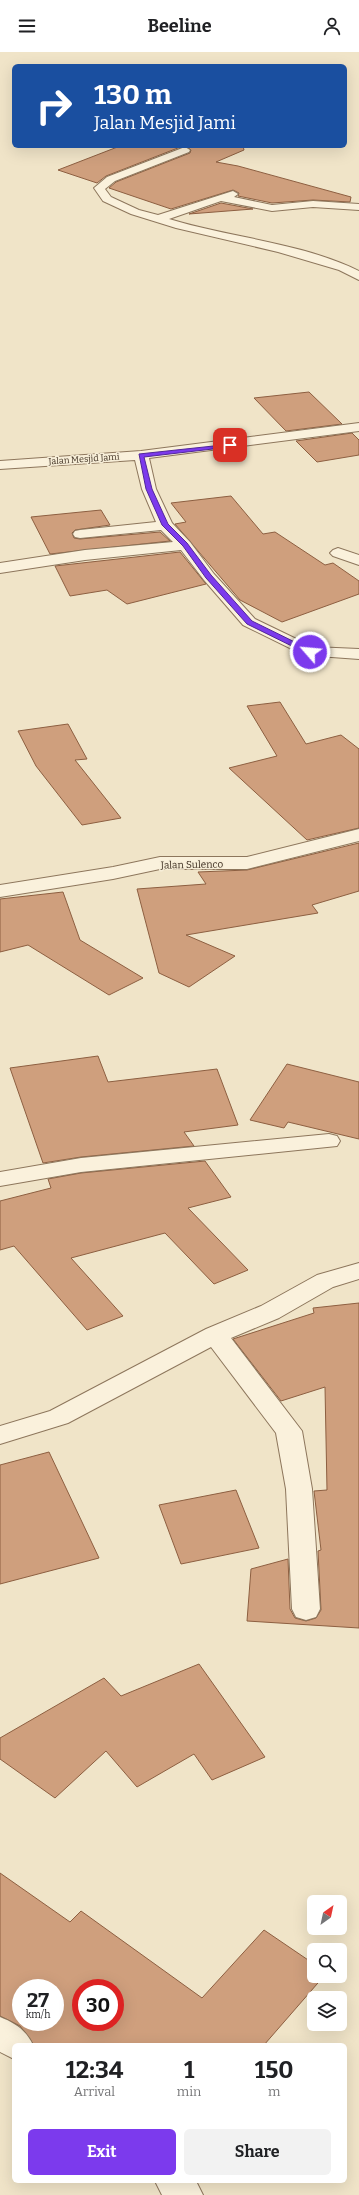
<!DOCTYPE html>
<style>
:root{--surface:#fff;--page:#f2f2f2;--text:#202124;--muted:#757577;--accent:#7c3aed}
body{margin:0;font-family:Bitter,serif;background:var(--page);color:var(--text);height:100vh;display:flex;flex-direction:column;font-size:15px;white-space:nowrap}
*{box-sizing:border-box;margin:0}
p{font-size:13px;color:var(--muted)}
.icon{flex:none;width:22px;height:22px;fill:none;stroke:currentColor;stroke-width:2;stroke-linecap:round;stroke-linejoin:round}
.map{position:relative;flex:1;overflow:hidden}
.sheet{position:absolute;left:12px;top:1991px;width:335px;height:140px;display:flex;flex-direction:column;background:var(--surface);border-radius:6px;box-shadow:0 4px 16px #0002}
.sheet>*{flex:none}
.hud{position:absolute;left:12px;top:12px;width:335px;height:84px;border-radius:6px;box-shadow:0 4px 16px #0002;background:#1a4fa0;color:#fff;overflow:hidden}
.needle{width:26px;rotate:33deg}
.controls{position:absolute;left:307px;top:1843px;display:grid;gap:8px}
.controls a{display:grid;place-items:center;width:40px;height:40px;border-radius:6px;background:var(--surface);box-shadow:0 4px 16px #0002;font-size:20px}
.speed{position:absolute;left:12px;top:1927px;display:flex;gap:8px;font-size:20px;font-weight:700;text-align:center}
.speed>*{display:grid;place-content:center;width:52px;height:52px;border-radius:50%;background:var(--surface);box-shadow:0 4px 16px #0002;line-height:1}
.speed small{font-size:10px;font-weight:400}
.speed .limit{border:6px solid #d22;background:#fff;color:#111}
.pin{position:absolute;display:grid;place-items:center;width:34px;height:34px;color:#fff;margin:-17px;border-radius:8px;box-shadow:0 2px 6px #0006}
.me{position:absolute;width:44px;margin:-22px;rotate:297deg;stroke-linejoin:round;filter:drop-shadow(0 0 3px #0008)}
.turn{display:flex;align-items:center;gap:14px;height:84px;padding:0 16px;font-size:18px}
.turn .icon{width:52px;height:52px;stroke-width:2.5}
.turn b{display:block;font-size:28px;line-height:34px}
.eta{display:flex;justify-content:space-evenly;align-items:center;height:68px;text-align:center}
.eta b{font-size:24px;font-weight:700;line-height:28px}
.primary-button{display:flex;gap:8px;margin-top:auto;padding:8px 16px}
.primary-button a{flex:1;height:46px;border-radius:6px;background:var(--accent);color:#fff;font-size:16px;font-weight:700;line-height:46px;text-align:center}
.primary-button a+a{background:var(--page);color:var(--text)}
header{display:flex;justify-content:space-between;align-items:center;height:52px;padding:0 16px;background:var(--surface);font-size:18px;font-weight:700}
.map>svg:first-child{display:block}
</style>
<header><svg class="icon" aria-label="menu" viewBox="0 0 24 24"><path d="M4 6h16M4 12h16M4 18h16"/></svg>Beeline<svg class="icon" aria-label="person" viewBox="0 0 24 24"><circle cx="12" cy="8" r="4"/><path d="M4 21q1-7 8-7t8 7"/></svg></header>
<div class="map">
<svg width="359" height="2143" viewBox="0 0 359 2143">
<rect width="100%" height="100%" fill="#f0e4c8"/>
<path fill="#cf9f7d" stroke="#8d5f41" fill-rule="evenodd" d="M120,94H183L106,124L97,131L58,118Z
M186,94H243L244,98L216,110L238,114L351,145L350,150L313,148L272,151L238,144L239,141L233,138L171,157L109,136L116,130L190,101L191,98Z
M221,151L253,157L189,162Z
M309,340L342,372L286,379L254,346Z
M352,381L359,388V403L317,410L296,389Z
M231,444L263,482L275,480L325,513L333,511L359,529V542L282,570L240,548L175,472L186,470L171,451Z
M101,458L110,473L75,478L72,481L74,486L80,487L160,480L170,489L50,502L31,465Z
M180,500L206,532L127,552L107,538L70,544L55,514Z
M280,650L306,692L341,683L359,697V776L307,788L229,716L277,704L247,654Z
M68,672L87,707L75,708L121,766L82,773L36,714L18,679Z
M359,791V839L312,853L318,861L186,883L235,904L189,935L159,921L137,837L206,832L198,820L247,818Z
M63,840L80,888L143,926L109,943L28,893L0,900V847Z
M98,1004L108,1030L217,1017L238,1073L184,1080L194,1094L81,1105L43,1111L10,1016Z
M287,1012L359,1030V1087L288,1070L284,1076L250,1068Z
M205,1109L231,1145L188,1156L248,1218L214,1232L165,1181L71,1206L123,1264L87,1278L14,1194L0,1198V1149L51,1136L48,1127L81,1121Z
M359,1251V1576L247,1569L251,1517L288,1507L290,1557L295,1566L306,1569L316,1566L321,1558L318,1499L321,1498L314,1439L327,1438L325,1335L281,1349L233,1287L314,1261L313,1256Z
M49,1400L99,1506L0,1532V1413Z
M236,1438L259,1496L181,1512L159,1453Z
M199,1612L265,1705L212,1728L194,1702L137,1735L106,1699L55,1746L0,1707V1686L104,1626L121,1644Z
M0,1821L70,1870L81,1859L202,1946L264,1878L314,1912V1924H324L264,1993H34L20,1974L0,1964ZM21,1936H55V1970H21ZM81,1936H115V1970H81Z"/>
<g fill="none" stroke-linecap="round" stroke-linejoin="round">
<g stroke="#8d765c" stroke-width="2">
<path id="minor" d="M185,95L190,98L189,100L115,129L105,137L111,145L139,158L158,163L233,139L238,142L234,145L272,153L313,149L359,152V158L313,155L272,159L221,149L169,167C231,186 300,190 359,219V228L339,218L278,200L176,176L131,162L103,149L94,136L107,125Z
M359,371V379L149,406L156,437L172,471L190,490L214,522L255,567L313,595L359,597V607L304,603L243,573L204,528L181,498L85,508L0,521V511L85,498L173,490L161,478L80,486L75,485L73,482L75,479L80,478L156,470L142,437L135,408L0,417V409L141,399Z
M338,496L359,503V513L333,504L330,501L333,498Z
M359,777V789L247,817H160L113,827L0,845V833L113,815L160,805H247Z
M329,1082L337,1084L340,1089L337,1094L81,1120L0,1134V1120L81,1106Z
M359,1211V1227L333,1235L279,1266L231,1286L302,1379L312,1437L320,1557L316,1565L306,1568L296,1565L292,1557L286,1437L276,1381L211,1295L68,1371L0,1392V1374L50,1359L206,1277L261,1254L317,1223Z
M0,1965C15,1971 26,1978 33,1993H14V2007L0,2000Z
M155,2129H196L203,2143H162Z"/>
</g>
<use href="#minor" fill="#faf1dc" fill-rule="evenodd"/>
</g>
<path fill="#7c3aed" stroke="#51269a" d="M232,392L230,395L144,405L152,437L168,472L187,491L211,523L252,569L313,599V602H308L247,572L206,526L183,494L162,473L146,437L139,402Z"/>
<g text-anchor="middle" stroke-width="3" stroke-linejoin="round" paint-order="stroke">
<g font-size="9" fill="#3d2e20" stroke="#f7eed8">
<text transform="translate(84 407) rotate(-4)" y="3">Jalan Mesjid Jami</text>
</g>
<g font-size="10" fill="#3d2e20" stroke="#f7eed8">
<text transform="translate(192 812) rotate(-1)" y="4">Jalan Sulenco</text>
</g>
</g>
</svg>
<div class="controls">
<a><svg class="needle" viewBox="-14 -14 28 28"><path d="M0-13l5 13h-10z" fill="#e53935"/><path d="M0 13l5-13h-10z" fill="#757577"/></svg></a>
<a><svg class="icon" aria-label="search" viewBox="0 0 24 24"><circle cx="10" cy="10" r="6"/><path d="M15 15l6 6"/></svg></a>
<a><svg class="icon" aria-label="layers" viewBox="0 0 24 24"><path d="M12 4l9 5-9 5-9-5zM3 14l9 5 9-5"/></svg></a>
</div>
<div class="speed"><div>27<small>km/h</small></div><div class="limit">30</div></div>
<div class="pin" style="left:230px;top:393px;background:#d93025"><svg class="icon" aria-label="arrive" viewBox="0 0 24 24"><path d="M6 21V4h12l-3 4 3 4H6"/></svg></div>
<svg class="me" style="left:310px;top:600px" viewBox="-20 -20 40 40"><circle r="17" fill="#7c3aed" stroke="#fff" stroke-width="3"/><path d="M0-11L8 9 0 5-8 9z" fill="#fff"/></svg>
<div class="hud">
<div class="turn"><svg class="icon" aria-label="right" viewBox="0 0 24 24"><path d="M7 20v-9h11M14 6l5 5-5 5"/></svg><div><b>130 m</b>Jalan Mesjid Jami</div></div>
</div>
<section class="sheet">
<div class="eta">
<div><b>12:34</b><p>Arrival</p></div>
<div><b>1</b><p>min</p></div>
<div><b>150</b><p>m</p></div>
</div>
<div class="primary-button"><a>Exit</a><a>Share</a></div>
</section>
</div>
